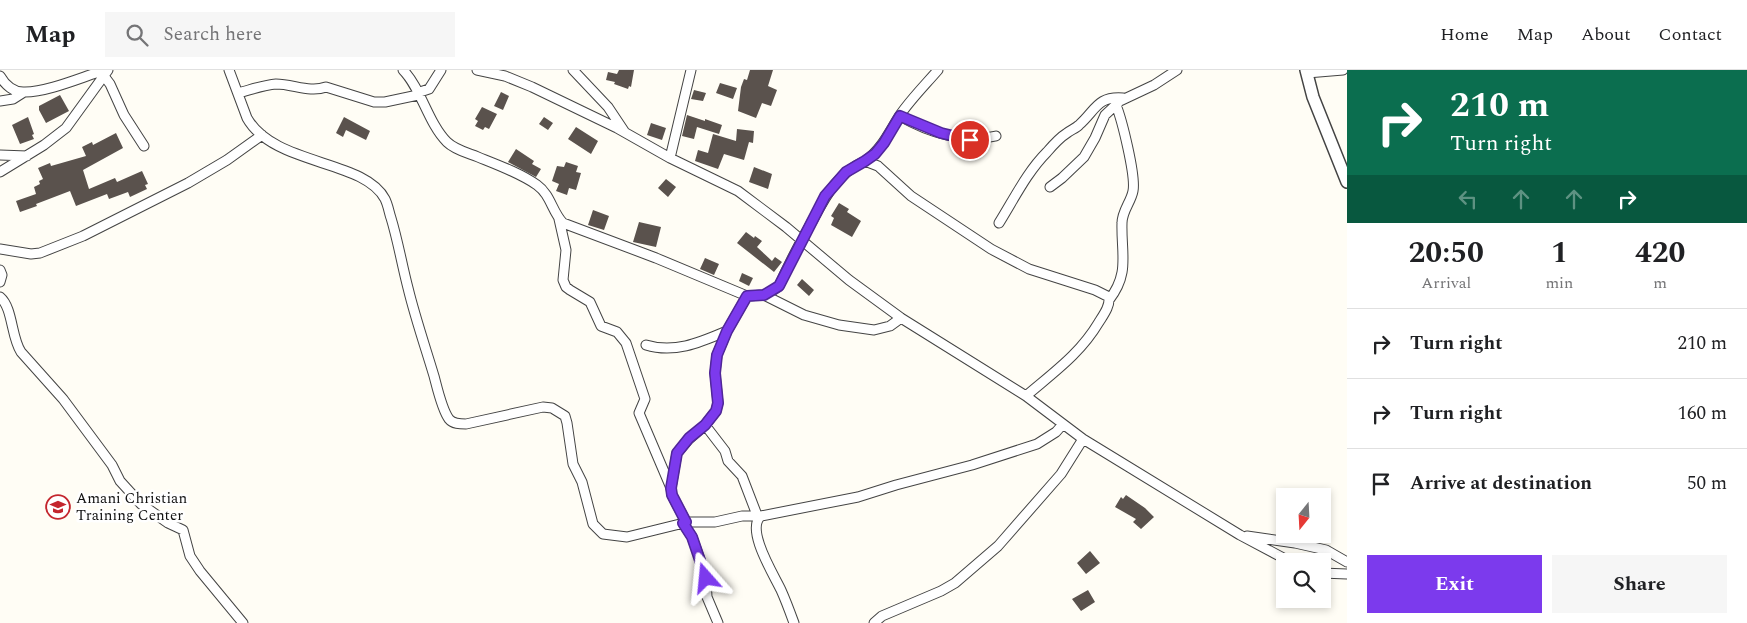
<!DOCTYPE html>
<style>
:root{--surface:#fff;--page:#f6f6f6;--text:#202124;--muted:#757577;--line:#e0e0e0;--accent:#7c3aed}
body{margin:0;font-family:Spectral,serif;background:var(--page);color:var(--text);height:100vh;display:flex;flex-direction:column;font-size:19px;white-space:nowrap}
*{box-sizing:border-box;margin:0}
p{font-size:16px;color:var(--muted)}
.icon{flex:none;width:28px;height:28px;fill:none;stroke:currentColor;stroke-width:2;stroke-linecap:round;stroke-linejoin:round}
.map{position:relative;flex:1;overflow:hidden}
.details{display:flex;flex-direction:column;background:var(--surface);width:400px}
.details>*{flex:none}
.hud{background:#0b6e4f;color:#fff;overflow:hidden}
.needle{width:32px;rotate:198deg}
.fabs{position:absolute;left:1276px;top:418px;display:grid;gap:10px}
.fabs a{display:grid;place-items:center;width:55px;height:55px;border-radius:0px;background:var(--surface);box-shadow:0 2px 8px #0003;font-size:25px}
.pin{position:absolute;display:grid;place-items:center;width:42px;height:42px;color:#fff;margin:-21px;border:2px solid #fff;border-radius:50%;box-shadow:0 1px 5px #0007}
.me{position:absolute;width:55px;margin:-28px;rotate:342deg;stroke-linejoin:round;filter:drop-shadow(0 0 4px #0008)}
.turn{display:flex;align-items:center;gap:18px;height:105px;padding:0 20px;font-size:22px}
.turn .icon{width:65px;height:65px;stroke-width:2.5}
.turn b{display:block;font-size:35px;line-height:42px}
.lanes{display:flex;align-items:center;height:48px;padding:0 20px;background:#0003;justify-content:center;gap:25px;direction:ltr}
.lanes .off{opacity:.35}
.eta{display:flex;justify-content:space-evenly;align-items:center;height:85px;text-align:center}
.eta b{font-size:30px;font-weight:700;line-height:35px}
.primary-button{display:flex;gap:10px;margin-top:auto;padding:10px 20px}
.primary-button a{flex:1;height:58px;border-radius:0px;background:var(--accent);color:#fff;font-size:20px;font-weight:700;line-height:58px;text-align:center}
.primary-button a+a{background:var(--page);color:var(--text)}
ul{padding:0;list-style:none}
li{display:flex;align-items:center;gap:15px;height:70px;padding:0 20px;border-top:1px solid var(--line)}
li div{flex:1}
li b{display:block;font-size:19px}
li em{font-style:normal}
header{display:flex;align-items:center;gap:30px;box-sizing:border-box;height:70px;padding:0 25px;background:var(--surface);border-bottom:1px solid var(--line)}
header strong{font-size:24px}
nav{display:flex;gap:28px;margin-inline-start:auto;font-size:18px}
.search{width:350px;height:45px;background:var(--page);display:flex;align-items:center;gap:12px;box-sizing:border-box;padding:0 18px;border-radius:0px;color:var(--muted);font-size:19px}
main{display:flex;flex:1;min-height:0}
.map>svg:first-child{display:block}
</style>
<header>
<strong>Map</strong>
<div class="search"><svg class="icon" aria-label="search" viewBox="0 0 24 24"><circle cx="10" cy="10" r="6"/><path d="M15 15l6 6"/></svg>Search here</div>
<nav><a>Home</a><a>Map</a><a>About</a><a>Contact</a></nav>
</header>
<main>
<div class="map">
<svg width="1347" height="553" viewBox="0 0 1347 553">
<rect width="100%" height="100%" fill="#fffdf5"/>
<path fill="#5a524d" d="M619,0H634L631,17L629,16L628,19L614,14L615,12L606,10L608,2L617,4Z
M750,0H773L768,16L777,20L771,36L762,33L756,48L738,41L741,17L744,9L747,10Z
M720,13L737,18L733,29L716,23Z
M694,20L706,23L703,31L691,29Z
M501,22L509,26L503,40L494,36Z
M60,25L69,41L46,53L39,40V36Z
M482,37L497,44L489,59L485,57L483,60L475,56L478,51L475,49Z
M687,45L705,51V49L722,55L719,64L697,57L694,69L682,66Z
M28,47L34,64L32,65L34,69L20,74L12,55Z
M344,47L370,61L366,70L346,60L343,67L336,63Z
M544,47L553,53L548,60L539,54Z
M651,53L666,58L662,70L647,65Z
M576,57L598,71L591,84L568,69Z
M737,59L754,61L753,73L749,72L744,90L724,84L718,99L695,91L698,80L708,83L713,64L736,71Z
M116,63L123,78L83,100L89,119L115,108L117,112L142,101L148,114L145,115L147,119L130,127L128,122L109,129L107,124L76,136L70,121L36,134L37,136L20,142L16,131L36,124L34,117L40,114L39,111L43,109L38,98L50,93L51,96L86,86L82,77L92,72L93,75Z
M516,79L534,91L532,94L541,99L536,107L508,92Z
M566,92L578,96L576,102L581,103L576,120L569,118L567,125L556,121L559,114L552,111L557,96L564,97Z
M754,97L772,104L768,119L749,112Z
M666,109L676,117L668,127L658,118Z
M839,133L849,139L847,142L861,151L852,167L831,155L834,148L831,146Z
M593,140L609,146L604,160L588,155Z
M639,152L661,157L656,177L633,172Z
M746,162L754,168L755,166L762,171L757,177L772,191L775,187L782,192L774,202L737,173Z
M705,188L719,194L714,205L700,199Z
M742,203L753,208L749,216L739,211Z
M802,209L814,220L809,226L797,215Z
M1126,425L1145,438L1154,447L1141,459L1133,452L1136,449L1115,437L1121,427L1123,429Z
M1090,481L1100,493L1086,504L1077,493Z
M1088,520L1095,532L1081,541L1072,529Z"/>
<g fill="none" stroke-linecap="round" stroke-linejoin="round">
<g stroke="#444" stroke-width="11">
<path id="minor" d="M229,0L247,48C274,96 364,89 385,129C388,135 389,142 391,148C398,171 402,195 408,218C415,247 425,276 434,306C437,317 442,340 449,349C453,354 460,354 466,354L543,337L552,338L565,346L567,353L573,394L582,412L593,454L603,464L627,467L688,452H715L742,446H761
M403,0C421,18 428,53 447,72C455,80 468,83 478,87C498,95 520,103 537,115C551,125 552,142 563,153L656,188L747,226L764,225L772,221L779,216C788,196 798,176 809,157C824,130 835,104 865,91L878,96L911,126L991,179L1029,199L1095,220L1109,227C1110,236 1104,244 1099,252C1080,284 1054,302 1026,326
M477,0L505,6L532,17L617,58L670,88L738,121L786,157L849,210L901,248L1026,326L1083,369L1240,465L1289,491
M573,0L608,37L624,61
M1307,3L1343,0
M0,6C5,15 14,23 25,22C48,22 82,7 105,0
M104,6L110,14L124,45L144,76
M238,23C250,20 263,15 276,14C293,14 310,23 326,17L374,32H385L418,25
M417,23L429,19L441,0
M0,31L13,29L24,22
M900,46C928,62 964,74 996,66
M0,85L27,86
M670,88L691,0
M865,91C882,79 889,62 900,45C911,29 925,15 938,0
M0,102L44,75L66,58L108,0
M1050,117L1062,108L1084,87L1095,68L1105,45L1120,31L1154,15L1177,0
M559,149L566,180L563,210L566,217L570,220L590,232L601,256L617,262L626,273L645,329L639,343L671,418
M999,153C1014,129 1027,102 1047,82C1053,75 1059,68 1067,63C1071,60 1076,58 1079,55C1096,40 1097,26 1123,28
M0,179L31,184L40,183L83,166L188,113L227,90L262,65
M0,200L2,205L0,212
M764,225L804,245L839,255L874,260L890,256L901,248
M0,227C13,238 11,267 21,282L63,329L112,395L120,411L141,434L168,453L183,460L190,486L200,501L243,553
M1109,230C1130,203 1121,184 1122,153C1122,141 1131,132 1133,121C1136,106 1122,50 1116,35
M646,275C675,284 701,272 727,261
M705,355L725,381L728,391L742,406L757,445
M686,452L672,425L671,418L677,383L689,369L705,355L716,341L718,333L715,303L717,285L727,261L747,226
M683,453L692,467L702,495L706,508L707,527L718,553
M1247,466L1295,473L1326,480L1347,492
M1322,503L1347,504
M794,553C790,542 786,531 781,520C774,505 745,459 761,446L858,427L896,415L972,395L1037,374L1056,362L1063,354
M874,553L882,546L941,521L955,513L998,476L1061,404L1083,369"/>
</g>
<g stroke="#444" stroke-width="14">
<path id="tertiary" d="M1306,0L1313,27L1347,112"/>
</g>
<use href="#minor" stroke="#fff" stroke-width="9"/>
<use href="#tertiary" stroke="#fff" stroke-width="11"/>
</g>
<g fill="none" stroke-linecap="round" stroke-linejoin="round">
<g stroke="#51269a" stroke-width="12">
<path id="route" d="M706,508L692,467L683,453L686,452L672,425L671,418L677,383L689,368L705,355L716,341L718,333L715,303L717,285L727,261L747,226L764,225L779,216L825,126L846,102L865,91L875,84L884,73L900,46L941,63L970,70"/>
</g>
<use href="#route" stroke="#7c3aed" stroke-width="9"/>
</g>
<defs>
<g id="university-ring" transform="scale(1.25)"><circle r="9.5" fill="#fff" stroke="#c4262e" stroke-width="1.5"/><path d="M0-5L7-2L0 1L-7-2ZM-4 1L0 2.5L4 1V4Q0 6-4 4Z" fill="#c4262e"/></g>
</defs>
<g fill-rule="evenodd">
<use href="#university-ring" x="58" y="437"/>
</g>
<g text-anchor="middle" stroke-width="5" stroke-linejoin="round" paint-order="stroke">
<g font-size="15" fill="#111" stroke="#fff" text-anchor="start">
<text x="76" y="433">Amani Christian<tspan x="76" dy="17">Training Center</tspan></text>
</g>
</g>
</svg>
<div class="fabs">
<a><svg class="needle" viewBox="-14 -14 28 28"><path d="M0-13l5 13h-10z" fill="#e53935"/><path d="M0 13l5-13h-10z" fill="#757577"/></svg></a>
<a><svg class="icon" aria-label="search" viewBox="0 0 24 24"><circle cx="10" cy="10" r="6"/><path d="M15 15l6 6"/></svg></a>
</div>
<div class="pin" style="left:970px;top:70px;background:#d93025"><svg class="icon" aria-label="arrive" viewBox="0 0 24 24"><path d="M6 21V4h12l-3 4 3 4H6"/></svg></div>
<svg class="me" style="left:706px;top:508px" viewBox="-20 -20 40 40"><path d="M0-17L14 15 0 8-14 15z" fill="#7c3aed" stroke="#fff" stroke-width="4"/></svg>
</div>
<section class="details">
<div class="hud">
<div class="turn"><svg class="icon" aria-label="right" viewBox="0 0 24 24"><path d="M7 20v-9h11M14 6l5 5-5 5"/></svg><div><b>210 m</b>Turn right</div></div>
<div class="lanes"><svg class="icon off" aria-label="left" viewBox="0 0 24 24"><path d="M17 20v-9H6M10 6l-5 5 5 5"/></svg><svg class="icon off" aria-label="ahead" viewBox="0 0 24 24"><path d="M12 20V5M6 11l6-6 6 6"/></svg><svg class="icon off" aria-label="ahead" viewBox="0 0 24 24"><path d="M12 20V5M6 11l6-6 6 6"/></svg><svg class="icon" aria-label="right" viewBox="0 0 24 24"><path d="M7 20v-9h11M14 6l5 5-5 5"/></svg></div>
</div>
<div class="eta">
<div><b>20:50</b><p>Arrival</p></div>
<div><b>1</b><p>min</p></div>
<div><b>420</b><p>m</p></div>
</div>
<ul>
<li><svg class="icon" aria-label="right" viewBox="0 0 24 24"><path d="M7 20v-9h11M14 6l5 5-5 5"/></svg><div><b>Turn right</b></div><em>210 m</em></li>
<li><svg class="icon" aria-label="right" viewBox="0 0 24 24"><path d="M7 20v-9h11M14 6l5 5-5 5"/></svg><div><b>Turn right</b></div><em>160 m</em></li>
<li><svg class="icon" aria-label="arrive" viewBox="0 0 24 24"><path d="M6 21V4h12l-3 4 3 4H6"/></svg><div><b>Arrive at destination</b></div><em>50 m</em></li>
</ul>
<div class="primary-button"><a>Exit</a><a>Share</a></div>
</section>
</main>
